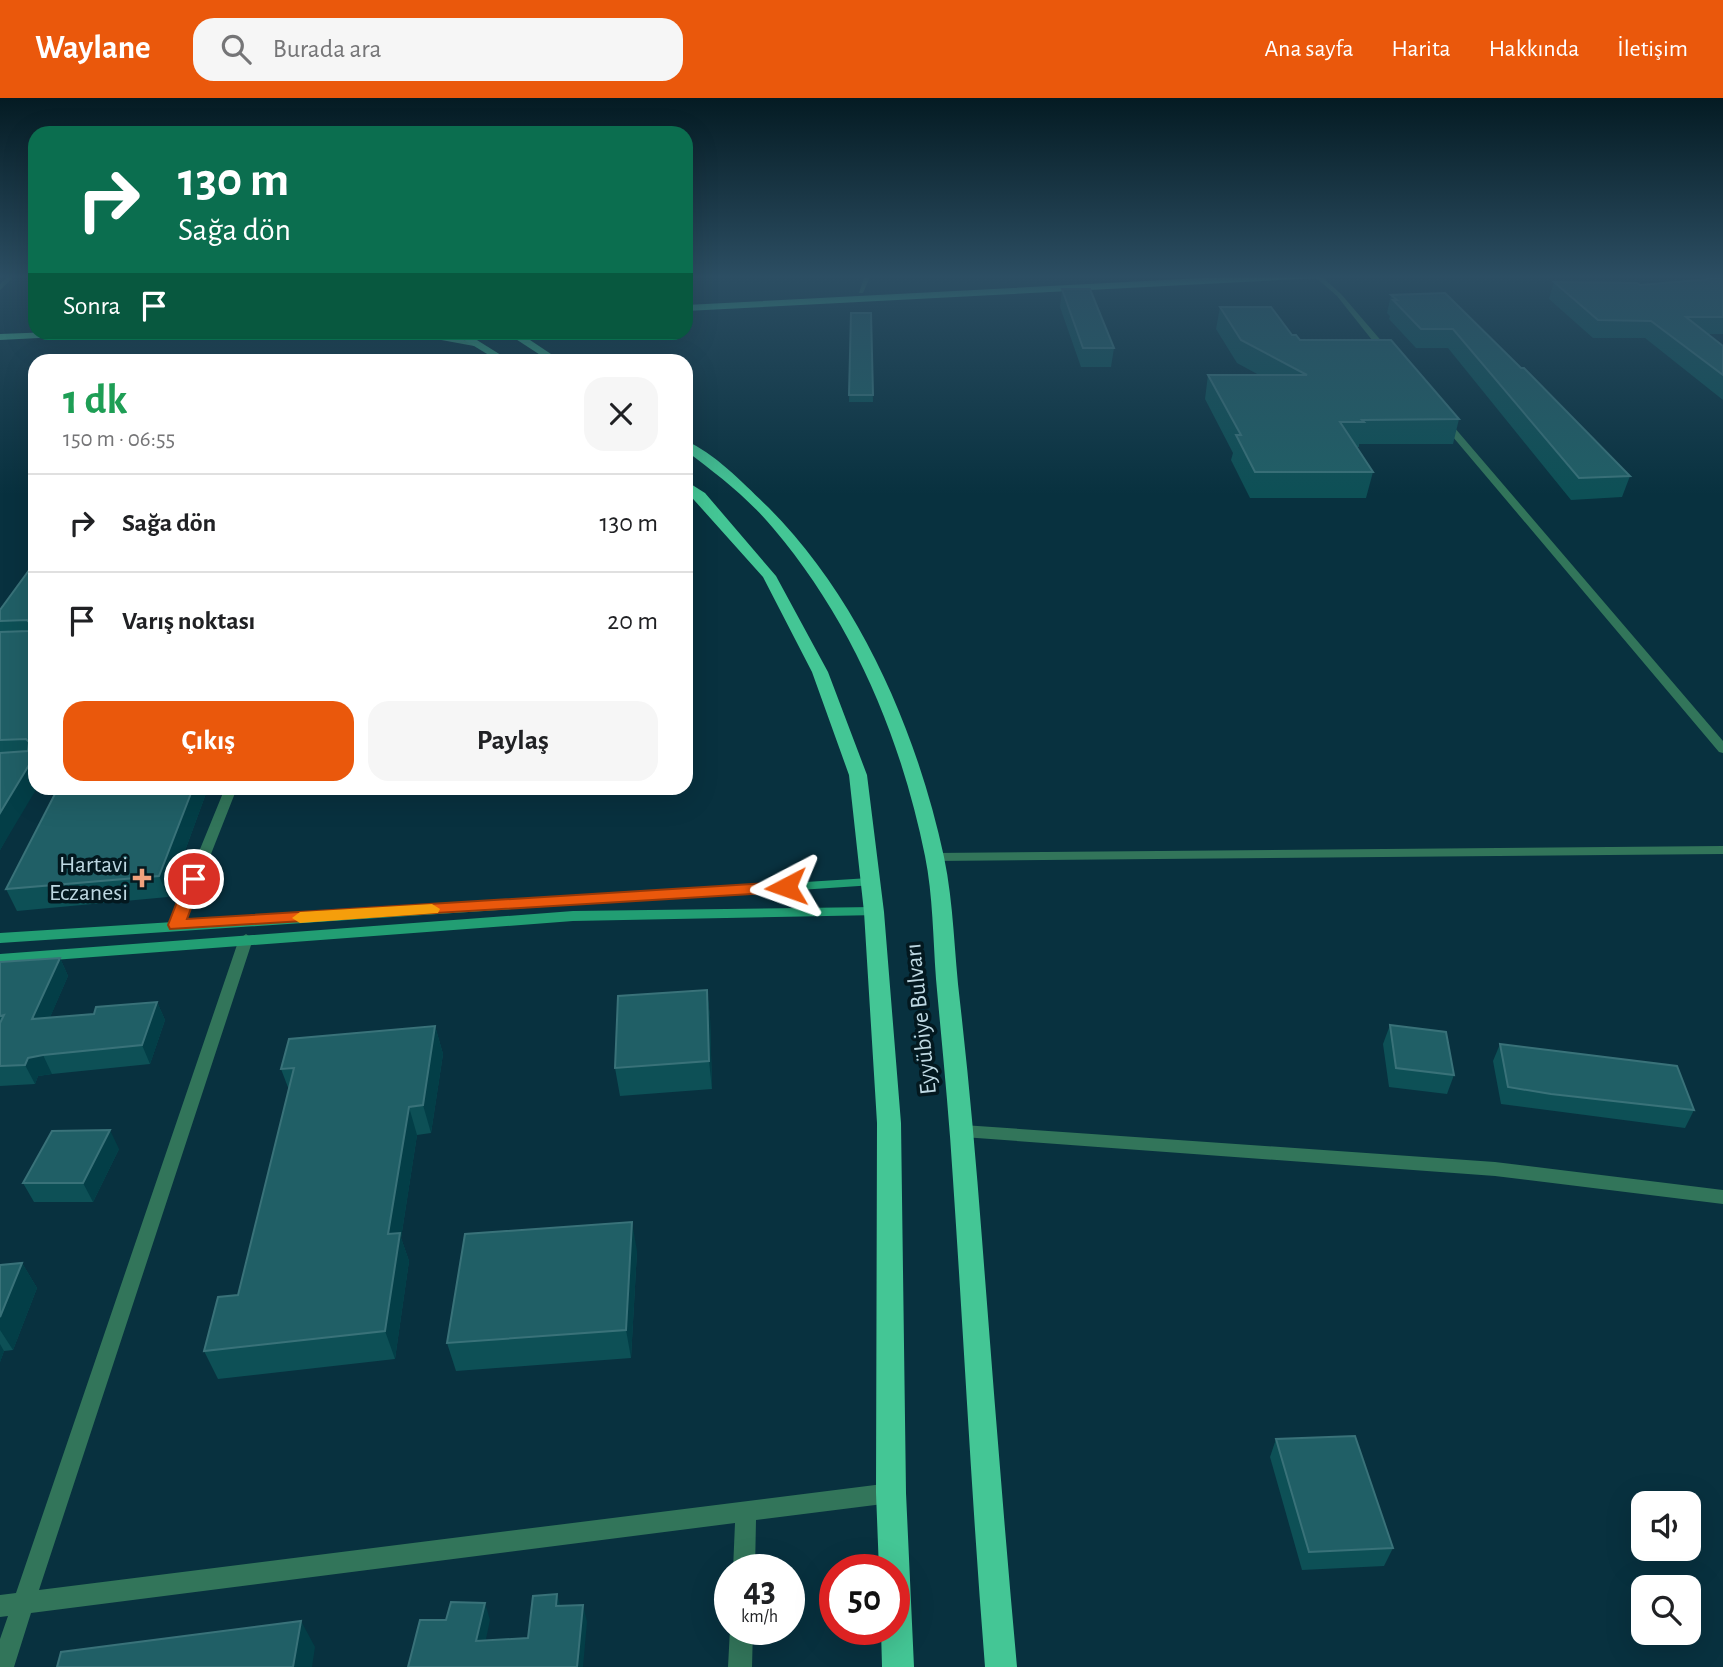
<!DOCTYPE html>
<html lang="tr">
<meta charset="utf-8">
<style>
:root{--surface:#fff;--page:#f6f6f6;--text:#202124;--muted:#757577;--line:#e0e0e0;--accent:#ea580c}
body{margin:0;font-family:"Alegreya Sans",sans-serif;background:var(--page);color:var(--text);height:100vh;display:flex;flex-direction:column;font-size:26px;white-space:nowrap}
*{box-sizing:border-box;margin:0}
p{font-size:23px;color:var(--muted)}
.icon{flex:none;width:38px;height:38px;fill:none;stroke:currentColor;stroke-width:2;stroke-linecap:round;stroke-linejoin:round}
.map{position:relative;flex:1;overflow:hidden}
.details{position:absolute;left:28px;top:256px;width:665px;height:441px;display:flex;flex-direction:column;background:var(--surface);border-radius:21px;box-shadow:0 7px 28px #0002}
.details>*{flex:none}
.guide{position:absolute;left:28px;top:28px;width:665px;height:214px;border-radius:21px;box-shadow:0 7px 28px #0002;background:#0b6e4f;color:#fff;overflow:hidden}
.tools{position:absolute;left:1631px;top:1393px;display:grid;gap:14px}
.tools a{display:grid;place-items:center;width:70px;height:70px;border-radius:14px;background:var(--surface);box-shadow:0 7px 28px #0002;font-size:35px}
.speed{position:absolute;left:714px;top:1456px;display:flex;gap:14px;font-size:35px;font-weight:700;text-align:center}
.speed>*{display:grid;place-content:center;width:91px;height:91px;border-radius:50%;background:var(--surface);box-shadow:0 7px 28px #0002;line-height:1}
.speed small{font-size:18px;font-weight:400}
.speed .limit{border:10px solid #d22;background:#fff;color:#111}
.pin{position:absolute;display:grid;place-items:center;width:60px;height:60px;color:#fff;margin:-30px;border:4px solid #fff;border-radius:50%;box-shadow:0 2px 7px #0007}
.me{position:absolute;width:77px;margin:-38px;rotate:266deg;stroke-linejoin:round;filter:drop-shadow(0 0 5px #0008)}
.turn{display:flex;align-items:center;gap:24px;height:147px;padding:0 35px;font-size:32px}
.turn .icon{width:91px;height:91px;stroke-width:2.5}
.turn b{display:block;font-size:49px;line-height:60px}
.then{display:flex;align-items:center;height:66px;padding:0 35px;background:#0003;gap:14px;font-size:26px}
.round{display:grid;place-items:center;flex:none;width:74px;height:74px;border-radius:21px;background:var(--page)}
.head{display:flex;align-items:center;justify-content:space-between;height:119px;padding:0 35px}
h1{font-size:42px;font-weight:700;line-height:52px;color:#1e9e55}
.button{display:flex;gap:14px;margin-top:auto;padding:14px 35px}
.button a{flex:1;height:80px;border-radius:21px;background:var(--accent);color:#fff;font-size:28px;font-weight:700;line-height:80px;text-align:center}
.button a+a{background:var(--page);color:var(--text)}
ul{padding:0;list-style:none}
li{display:flex;align-items:center;gap:21px;height:98px;padding:0 35px;border-top:2px solid var(--line)}
li div{flex:1}
li b{display:block;font-size:26px}
li em{font-style:normal}
header{display:flex;align-items:center;gap:42px;box-sizing:border-box;height:98px;padding:0 35px;background:var(--accent);color:#fff}
header strong{font-size:33px}
nav{display:flex;gap:38px;margin-inline-start:auto;font-size:24px}
.search{width:490px;height:63px;background:var(--page);display:flex;align-items:center;gap:18px;box-sizing:border-box;padding:0 24px;border-radius:21px;color:var(--muted);font-size:26px}
.map>svg:first-child{display:block}
</style>
<header>
<strong>Waylane</strong>
<div class="search"><svg class="icon" aria-label="search" viewBox="0 0 24 24"><circle cx="10" cy="10" r="6"/><path d="M15 15l6 6"/></svg>Burada ara</div>
<nav><a>Ana sayfa</a><a>Harita</a><a>Hakkında</a><a>İletişim</a></nav>
</header>
<div class="map">
<svg width="1723" height="1569" viewBox="0 0 1723 1569">
<rect width="100%" height="100%" fill="#08313f"/>
<g fill="none" stroke-linecap="round" stroke-linejoin="round">
<path fill="#32755a" fill-rule="evenodd" d="M9,177H16L0,192V186Z
M865,177H871L863,195H859Z
M1313,177H1320L1341,196L1390,253V257H1384L1337,198Z
M1442,322H1448L1723,643V655L1719,654L1442,326Z
M225,690H237L183,827L176,832L171,830L169,827Z
M1723,748V756L934,763L927,759L934,755Z
M246,836L253,841L39,1492L891,1385L899,1388L902,1395L899,1402L891,1405L756,1422L755,1472H733L735,1425L31,1515L14,1569H0V1541L8,1518L0,1519V1497L16,1495L239,841Z
M963,1027L1495,1064L1723,1092V1106L1495,1078L963,1039L957,1038L955,1033L957,1028Z
M730,1531H753L752,1569H728Z"/>
<path fill="#229e73" fill-rule="evenodd" d="M869,780L876,784L874,787L0,845V835Z
M874,809L879,811L881,814L879,817L573,823L0,866V856L573,813Z"/>
<path fill="#45b88c" fill-rule="evenodd" d="M52,234H155L0,242V236Z
M398,234H423L479,245L474,248Z"/>
<path fill="#44c695" fill-rule="evenodd" d="M1260,177H1323L1319,180L686,213V207Z
M451,234H464L509,262H497Z
M505,234H518L560,262H548Z
M686,343C715,355 746,388 768,409C860,501 917,634 944,759C954,807 954,856 960,904C969,983 976,1062 982,1141C993,1284 1004,1426 1017,1569H985C972,1407 964,1244 953,1082C949,1015 942,948 936,881C933,840 933,798 925,758C901,639 852,523 773,430C748,400 717,376 686,353Z
M686,383L705,395L776,478L828,574L867,677L884,814L901,1025L906,1395L914,1569H882L881,1531H894V1472H879L876,1395L877,1025L864,814L849,677L812,574L763,479L686,393Z"/>
</g>
<path fill="#0d5056" d="M1723,180V236H1708L1723,248V302L1645,240H1593L1549,201L1554,184L1640,187Z
M1062,191L1114,250L1111,269H1081L1060,209Z
M1445,195L1630,378L1622,399L1571,402L1448,250H1416L1389,221L1390,218L1387,215L1391,197Z
M1220,209L1292,237L1300,242L1459,321L1453,346H1359V349H1356L1373,374L1366,400H1250L1231,362L1233,355L1205,301L1208,277H1259L1237,265L1216,231Z
M851,215H871L873,304H849Z
M35,464V690L0,752V512Z
M58,690H208L168,799L17,813L6,791Z
M60,860L68,878L50,919L94,916L157,904L165,922L150,966L52,976L38,978L35,986L0,988V864Z
M707,892L710,919L712,991L620,998L615,970Z
M1390,927L1454,977L1447,996L1389,989L1383,946Z
M435,928L443,956L431,1035L417,1037L401,1140L409,1163L395,1261L218,1281L204,1253L238,1197L289,992L281,971Z
M1500,946L1694,1012L1685,1030L1501,1006L1493,963Z
M119,1051L93,1104H34L23,1085Z
M637,1153L631,1260L456,1273L447,1245Z
M22,1165L37,1190L13,1252L4,1253L0,1264V1167Z
M1276,1341L1393,1450L1384,1468L1302,1472L1270,1359Z"/>
<path fill="#033e47" d="M35,657V690H37L0,752V715Z
M193,690H208L168,799L159,778Z
M60,860L68,878L41,940L32,921Z
M707,892L710,919L712,991L709,963Z
M157,904L165,922L150,966L142,947Z
M435,928L443,956L431,1035L423,1007Z
M43,957L52,976L38,978L35,986L25,967L28,960Z
M409,1009L417,1037L401,1140L409,1163L395,1261L385,1233L388,1136Z
M110,1032L119,1051L93,1104L83,1085Z
M632,1124L637,1153L631,1260L626,1232Z
M22,1165L37,1190L13,1252L0,1232V1219Z
M0,1246L4,1253L0,1264Z
M557,1496L562,1513L556,1508Z
M485,1505L490,1522L482,1560L476,1543Z
M583,1507L587,1524L583,1569H577Z
M301,1523L315,1549L312,1569H293Z"/>
<path fill="#205f66" stroke="#397279" stroke-width="2" d="M1723,180V219H1686L1723,248V277L1651,223L1598,222L1554,184L1637,185L1640,187Z
M1062,191H1090L1114,250H1083Z
M1445,195L1521,270H1524L1630,378L1579,380L1453,231H1421L1393,202H1397L1391,197Z
M1220,209H1271L1292,237H1296L1300,242H1391L1459,321L1362,322L1364,324H1340L1373,374H1255L1236,337H1241L1208,277H1307L1241,242Z
M851,215H871L873,297H849Z
M35,464V657L0,715V655L28,653L29,644L26,641L0,642V534L29,533L30,525L27,522L0,523V512Z
M58,690H193L159,778L6,791Z
M60,860L32,921L94,916L96,909L157,904L142,947L43,957L28,960L25,967L0,968V925L4,917L0,918V864Z
M707,892L709,963L615,970L618,898Z
M1390,927L1446,934L1454,977L1396,970Z
M435,928L423,1007L409,1009L388,1136L400,1135L385,1233L204,1253L218,1199L238,1197L294,970L281,971L289,941Z
M1500,946L1677,968L1694,1012L1551,996L1508,989Z
M110,1032L83,1085H23L52,1033Z
M632,1124L626,1232L447,1245L465,1136Z
M22,1165L0,1219V1167Z
M1355,1338L1393,1450L1309,1454L1276,1341Z
M557,1496L556,1508L583,1507L577,1569H408L420,1522H446L451,1504L485,1505L476,1543L528,1540L533,1498Z
M301,1523L293,1569H57L61,1554Z"/>
<linearGradient id="sky" x2="0" y2="1"><stop stop-color="#041b23"/><stop offset="0.45" stop-color="#2c4e63"/><stop offset="1" stop-color="#2c4e63" stop-opacity="0"/></linearGradient>
<rect width="1723" height="397" fill="url(#sky)"/>
<path fill="#ea580c" stroke="#983908" stroke-width="2" d="M194,776L202,781L187,821L786,784L794,789L786,794L170,831L168,827L186,781Z"/>
<path fill="#f59e0b" d="M432,806L440,811L438,815L300,825L292,820L300,814Z"/>
<path fill="#f1a17d" stroke="#03181f" stroke-width="2.5" d="M138.5 769.5h7v7h7v7h-7v7h-7v-7h-7v-7h7z"/>
<g text-anchor="middle" stroke-width="7" stroke-linejoin="round" paint-order="stroke">
<g font-size="24" fill="#bed8e2" stroke="#03181f" text-anchor="end">
<text x="128" y="774">Hartavi<tspan x="128" dy="28">Eczanesi</tspan></text>
</g>
<g font-size="24" fill="#bed8e2" stroke="#03181f">
<text transform="translate(920 921) rotate(-96)" y="8">Eyyübiye Bulvarı</text>
</g>
</g>
</svg>
<div class="tools">
<a><svg class="icon" aria-label="sound" viewBox="0 0 24 24"><path d="M4 9h4l5-4v14l-5-4H4zM17 9q2 3 0 6"/></svg></a>
<a><svg class="icon" aria-label="search" viewBox="0 0 24 24"><circle cx="10" cy="10" r="6"/><path d="M15 15l6 6"/></svg></a>
</div>
<div class="speed"><div>43<small>km/h</small></div><div class="limit">50</div></div>
<div class="pin" style="left:194px;top:781px;background:#d93025"><svg class="icon" aria-label="arrive" viewBox="0 0 24 24"><path d="M6 21V4h12l-3 4 3 4H6"/></svg></div>
<svg class="me" style="left:786px;top:789px" viewBox="-20 -20 40 40"><path d="M0-17L14 15 0 8-14 15z" fill="#ea580c" stroke="#fff" stroke-width="4"/></svg>
<div class="guide">
<div class="turn"><svg class="icon" aria-label="right" viewBox="0 0 24 24"><path d="M7 20v-9h11M14 6l5 5-5 5"/></svg><div><b>130 m</b>Sağa dön</div></div>
<div class="then">Sonra<svg class="icon" aria-label="arrive" viewBox="0 0 24 24"><path d="M6 21V4h12l-3 4 3 4H6"/></svg></div>
</div>
<section class="details">
<div class="head"><div><h1>1 dk</h1><p>150 m · 06:55</p></div><a class="round"><svg class="icon" aria-label="close" viewBox="0 0 24 24"><path d="M6 6l12 12M18 6L6 18"/></svg></a></div>
<ul>
<li><svg class="icon" aria-label="right" viewBox="0 0 24 24"><path d="M7 20v-9h11M14 6l5 5-5 5"/></svg><div><b>Sağa dön</b></div><em>130 m</em></li>
<li><svg class="icon" aria-label="arrive" viewBox="0 0 24 24"><path d="M6 21V4h12l-3 4 3 4H6"/></svg><div><b>Varış noktası</b></div><em>20 m</em></li>
</ul>
<div class="button"><a>Çıkış</a><a>Paylaş</a></div>
</section>
</div>
